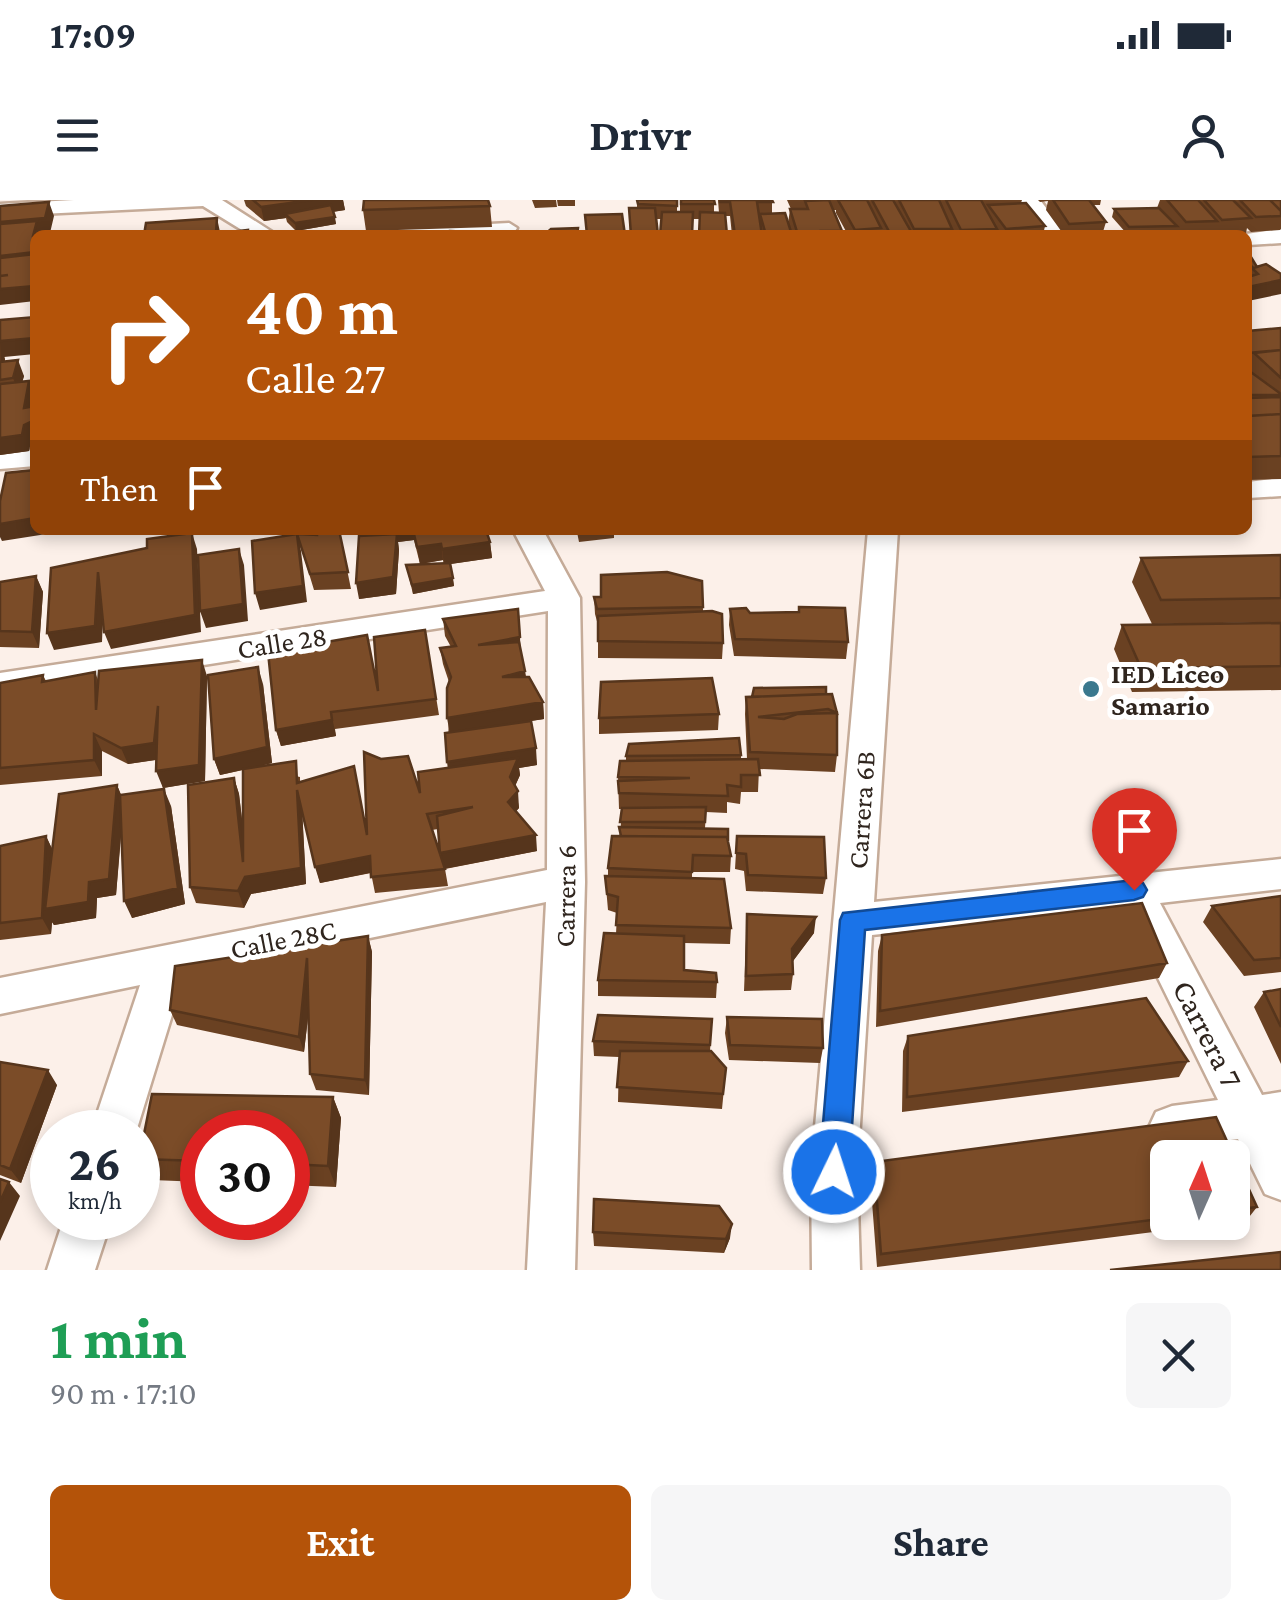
<!DOCTYPE html>
<meta charset="utf-8">
<style>
:root{--surface:#fff;--page:#f6f6f7;--text:#1f2937;--muted:#747a83;--accent:#b45309}
body{margin:0;font-family:"Crimson Pro",serif;background:var(--page);color:var(--text);height:100vh;display:flex;flex-direction:column;font-size:38px;white-space:nowrap}
*{box-sizing:border-box;margin:0}
p{font-size:32px;color:var(--muted)}
.icon{flex:none;width:55px;height:55px;fill:none;stroke:currentColor;stroke-width:2;stroke-linecap:round;stroke-linejoin:round}
.map{position:relative;height:1070px;overflow:hidden}
.drawer{display:flex;flex-direction:column;background:var(--surface);flex:1}
.drawer>*{flex:none}
.top-card{position:absolute;left:30px;top:30px;width:1222px;height:305px;border-radius:15px;box-shadow:0 5px 15px #0003;background:#b45309;color:#fff;overflow:hidden}
.needle{width:65px;rotate:3deg}
.tools{position:absolute;left:1150px;top:940px;display:grid;gap:20px}
.tools a{display:grid;place-items:center;width:100px;height:100px;border-radius:15px;background:var(--surface);box-shadow:0 5px 15px #0003;font-size:50px}
.speed{position:absolute;left:30px;top:910px;display:flex;gap:20px;font-size:50px;font-weight:700;text-align:center}
.speed>*{display:grid;place-content:center;width:130px;height:130px;border-radius:50%;background:var(--surface);box-shadow:0 5px 15px #0003;line-height:1}
.speed small{font-size:25px;font-weight:400}
.speed .limit{border:15px solid #d22;background:#fff;color:#111}
.pin{position:absolute;display:grid;place-items:center;width:85px;height:85px;color:#fff;margin:-102px -42px;border-radius:50% 50% 50% 0;rotate:-45deg;box-shadow:0 0 10px #0007}
.pin .icon{rotate:45deg}
.me{position:absolute;width:110px;margin:-55px;rotate:4deg;stroke-linejoin:round;filter:drop-shadow(0 0 8px #0008)}
.turn{display:flex;align-items:center;gap:35px;height:210px;padding:0 50px;font-size:45px}
.turn .icon{width:130px;height:130px;stroke-width:2.5}
.turn b{display:block;font-size:70px;line-height:85px}
.then{display:flex;align-items:center;height:95px;padding:0 50px;background:#0003;gap:20px;font-size:38px}
.round{display:grid;place-items:center;flex:none;width:105px;height:105px;border-radius:15px;background:var(--page)}
.overview{display:flex;align-items:center;justify-content:space-between;height:170px;padding:0 50px}
h1{font-size:60px;font-weight:700;line-height:75px;color:#1e9e55}
.action{display:flex;gap:20px;margin-top:auto;padding:20px 50px}
.action a{flex:1;height:115px;border-radius:15px;background:var(--accent);color:#fff;font-size:40px;font-weight:700;line-height:115px;text-align:center}
.action a+a{background:var(--page);color:var(--text)}
.status{display:flex;justify-content:space-between;align-items:center;height:70px;padding:0 50px;background:var(--surface);direction:ltr}
.status svg{height:28px;fill:currentColor}
header{display:flex;justify-content:space-between;align-items:center;height:130px;padding:0 50px;background:var(--surface);font-size:45px;font-weight:700}
.map>svg:first-child{display:block}
</style>
<div class="status"><b>17:09</b><svg viewBox="0 0 49 12"><path d="M0 12V9h3v3zM5 12V6h3v6zM10 12V3h3v9zM15 12V0h3v12zM26 1h20v11H26zM47 4h2v5h-2z"/></svg></div>
<header><svg class="icon" aria-label="menu" viewBox="0 0 24 24"><path d="M4 6h16M4 12h16M4 18h16"/></svg>Drivr<svg class="icon" aria-label="person" viewBox="0 0 24 24"><circle cx="12" cy="8" r="4"/><path d="M4 21q1-7 8-7t8 7"/></svg></header>
<div class="map">
<svg width="1281" height="1070" viewBox="0 0 1281 1070">
<rect width="100%" height="100%" fill="#fcf0e9"/>
<g fill="none" stroke-linecap="round" stroke-linejoin="round">
<g stroke="#c5ab98" stroke-width="5">
<path id="pedestrian" d="M509,23L517,28L515,31L367,35L375,30Z"/>
</g>
<g stroke="#c5ab98" stroke-width="5">
<path id="minor" d="M74,0H222L277,35H250L203,6L0,16V4Z
M1018,0H1040L1067,35H1045Z
M1281,29V43L1248,45V35H1239Z
M35,250V266L0,269V253Z
M1281,278V296L1248,298V282Z
M513,330H543L580,398L585,682L575,1070H527L546,702L184,776L136,932H91L140,785L0,814V778L547,670L548,411L0,497V473L545,391Z
M868,330H898L874,702L1281,659V689L1160,703L1262,895L1281,892V1000L1265,994L1238,939L1172,948L1156,942L1149,927L1156,912L1172,906L1218,900L1123,707L872,735L857,972L860,1070H812L811,972Z
M64,1018H112L95,1070H47Z"/>
</g>
<use href="#pedestrian" fill="#fff" fill-rule="evenodd"/>
<use href="#minor" fill="#fff" fill-rule="evenodd"/>
</g>
<path fill="#6a4122" fill-rule="evenodd" d="M244,0H343L345,10L333,12L336,24L296,31L287,22L286,18L264,21L246,6Z
M532,0H556L557,7L535,8Z
M557,0H575V6H558Z
M637,0H677V12H680V0H714V13H719L718,0H772V13L792,35H732L730,16H726L700,19H656L658,35H630L629,8H637Z
M787,0H1022L1021,3L1045,26L1043,35H954L951,30L950,35H881L880,34V35H848L836,13V10H833L842,31L841,35H792L788,24L790,9H791Z
M1038,0H1101L1100,5H1093L1106,22L1102,35H1064L1046,10L1048,1L1040,2Z
M1160,0H1233L1235,1V0H1281V29L1280,30L1251,32L1247,28L1246,33L1217,34L1214,30L1212,35H1180L1176,30L1174,34H1127L1112,17L1114,9L1157,8Z
M490,6L492,27L366,31L363,10Z
M146,23L220,32V35H144Z
M1248,52L1257,67L1266,64L1248,101Z
M0,120L5,161L24,176L22,182L35,196V239L31,241L29,251L0,255Z
M1281,128V279L1248,280V131Z
M100,330H126L101,333Z
M339,330L351,389L314,390L297,334L317,335Z
M394,330H486L490,342L492,358L450,364L454,386L413,394L406,365L444,364L443,360L420,364L414,340L398,342L399,350L396,394L359,399L394,334Z
M565,330H614V338L579,342L577,332L566,334Z
M623,330H656V331L634,332Z
M1281,355V422L1152,424L1132,382L1141,358Z
M36,376L43,392L39,448L0,447V382Z
M702,381L703,411L723,443L722,459L598,458V425L595,414L594,397Z
M730,409L750,413L798,412L848,442L846,459L734,456L729,425Z
M443,419L521,452L526,477L543,502L544,519L530,521L537,565L519,568L520,575L515,586L519,608L516,611L537,651L445,669L448,686L375,693L371,673L320,683L302,611L306,684L251,694L244,708L196,703L190,687L234,578L239,594L243,629V570L220,575L214,559L263,484L272,563L256,567L300,577V582L367,632L420,593L448,568L449,482L443,464L440,448L451,447L445,436ZM438,629L440,653L432,630Z
M1281,423V490L1132,492L1114,449L1122,425Z
M425,430L439,515L335,529L336,536L281,546L276,530L378,491Z
M95,472L98,480L207,476L205,581L163,588L156,560L128,564L102,551V576L0,585V483L43,475L46,481Z
M826,494L837,513V555L835,572L759,569L758,592H741L740,604L727,602V613L706,612L705,628L728,641L731,656L730,672H692V678L731,728L730,744L684,743V770L717,782L716,798L598,796V780L616,734L617,713L608,710L605,676H608V668L620,636L622,609H619L618,577L626,560V556L741,555V559H747L745,514L746,497Z
M719,514L718,530L599,534V518Z
M117,585L121,595L171,606L185,704L132,718L121,632L116,695L97,698L96,718L54,725L52,722L51,734L0,740V646L46,636L52,649Z
M737,636L826,678L823,694L746,691L744,671L735,669Z
M1281,696V772L1244,776L1203,722L1212,706Z
M747,714L814,733L793,761V774L791,790L744,791Z
M882,735L1167,763L1159,778L876,827L878,751Z
M368,736L372,752L369,895L316,890L310,874L309,809L304,852L177,825L170,810Z
M1281,789V864L1254,807L1264,792Z
M727,817L823,848L820,863L729,860L725,833Z
M712,819L710,851L726,868L722,909L618,902L619,857L594,856L593,841Z
M908,836L1188,861L1179,877L902,912L903,851Z
M0,862L57,885L21,983L0,975Z
M152,894L333,897L341,918L336,987L288,985V932H202V982L152,980L139,959Z
M1216,917L1257,1007L1246,1021L1232,1022V958H1168V1022H1232L877,1067L870,976L874,962Z
M593,1032L730,1038L724,1053L594,1046Z"/>
<path fill="#56351c" d="M312,0H343L345,10L289,18L285,14L286,18L264,21L261,7Z
M49,2L54,16L50,33L35,35V42L0,37V22Z
M335,17L336,24L296,31L295,23Z
M217,18L220,32V35H216V32Z
M1281,80V94L1248,101V87Z
M35,86V101L0,105V89Z
M35,138V154L4,157L5,159L1,175L0,141Z
M18,160L24,176L19,194L13,178Z
M29,181L35,196L30,222L35,220V239L31,241L29,251L0,255V238L24,208Z
M35,318V330H72L2,341L0,337V324Z
M394,330H413L414,340L398,342L399,350L396,394L359,399L356,383L396,342Z
M566,330H577V332L566,334Z
M192,333L197,349L201,432L111,449L104,432Z
M297,334L301,351L307,402L260,410L255,393Z
M490,342L492,358L444,365L442,349Z
M441,344L443,360L420,364L417,347Z
M239,349L244,365L248,421L206,428L200,411Z
M98,372L104,388L102,442L54,450L47,433Z
M36,376L43,392L39,448L32,432Z
M453,378L454,386L413,394L412,385Z
M518,409L521,453L478,445Z
M202,460L207,476L205,581L163,588L156,571Z
M258,467L263,484L272,563L220,575L214,559Z
M525,471L527,488L502,477Z
M543,502L544,519L450,534L447,518Z
M158,506L161,559L128,564L121,548Z
M331,512L336,536L281,546L276,530Z
M94,534L102,551V576L94,560Z
M536,548L537,565L519,568L520,575L512,593L449,578L447,562Z
M234,578L239,594L249,677L297,590L302,607L306,684L251,694L244,708L238,691L243,662Z
M117,585L124,602L116,695L97,698L96,718L54,725L52,722L51,734L42,718L46,636L54,653L89,682Z
M164,589L171,606L185,704L132,718L124,701Z
M518,591L519,608L510,618L508,602Z
M536,635L537,651L443,669L440,653Z
M370,656L374,672L320,683L315,667Z
M816,717L814,733L790,765L792,749Z
M368,736L372,752L369,895L365,880Z
M307,758L313,774L304,852L299,837Z
M48,870L57,885L21,983L10,969Z
M333,897L341,918L336,987L328,966Z
M9,982L20,996L0,1041V1002Z
M732,1024L730,1038L724,1053L726,1039Z"/>
<path fill="#7b4c28" stroke="#56351c" stroke-width="2.5" d="M253,0H312L261,7Z
M364,0H488L490,6L363,10Z
M637,0H677V6L638,4Z
M681,0H714L715,4H681Z
M720,0H772L773,2H757L762,35H735L730,2H720Z
M829,0L842,31H821L822,35H798L790,9H808L805,1Z
M838,0H867L881,28L855,30Z
M872,0H893L913,35H891Z
M899,0H939L952,29H914Z
M946,0H981L997,29L961,30Z
M1053,0H1089L1106,22L1069,24Z
M1167,0H1198L1217,21L1186,22Z
M1204,0H1233L1251,18L1222,20Z
M1240,0H1270L1281,11V16L1256,17Z
M1270,0H1281V11Z
M49,2L45,18L0,22V6Z
M1026,3L1045,26L1006,29L988,5Z
M331,5L335,17L295,23L285,14Z
M629,8H655L658,35H631Z
M1159,8L1177,26L1129,27L1114,9Z
M662,12H693L692,35H660Z
M700,12L725,13L727,35H699Z
M785,13L792,35H766L760,14Z
M622,14L625,35H587L585,15Z
M217,18L216,32L172,35H144L146,23Z
M37,21L33,36H35V52L0,56V24Z
M578,28L577,35H544L551,29Z
M248,30V35H221V33Z
M450,31L470,32L468,35H450Z
M325,32H346L345,35H323Z
M1248,52L1257,67L1253,68L1248,62Z
M35,54V86L0,89V76L8,75L0,76V58Z
M1248,62L1253,68L1266,64L1281,74V80L1248,87V77L1258,74L1253,69H1248Z
M35,117V138L0,141V120Z
M1281,128V150L1248,153V131Z
M1281,150V178L1254,153Z
M18,160L13,178L0,180V162Z
M1248,170L1281,194V195H1248Z
M29,181L24,208L30,207L32,198H35V220L24,225L22,235L0,238V184Z
M1281,197V214L1248,216V198Z
M1281,214V256L1248,257V216Z
M35,270V318L0,324V301L6,273Z
M317,330H339L348,372L310,374L297,334L317,335Z
M413,330H486L490,342L442,349L441,344L417,347Z
M192,333L195,415L104,432L98,372L95,426L47,433L51,368L147,348V339Z
M297,334L303,386L255,393L252,341Z
M397,334L393,377L356,383L359,336Z
M239,349L243,404L200,411L198,355Z
M1281,355V398L1161,400L1141,358Z
M450,363L453,378L412,385L406,365Z
M667,372L702,381L703,407L597,409L594,397H601V375Z
M36,376L32,432L0,431V382Z
M799,407L845,408L848,442L735,439L730,409L746,408L750,413L799,412Z
M518,409L520,437L478,445L519,442L525,471L502,477H529L543,502L447,518V488L451,477L440,448L456,446L443,419Z
M712,411L722,414L723,443L598,441V416Z
M1281,423V466L1141,468L1122,425Z
M425,430L436,499L331,512L332,520L276,530L268,452L367,435L378,491L374,437Z
M202,460L199,565L156,571L158,506L154,543L121,548L94,534V560L0,568V483L43,475L42,482L95,472L96,510L99,471Z
M258,467L267,547L214,559L208,475Z
M712,478L719,514L599,518L601,482Z
M826,487V494L752,497L754,488Z
M832,494L837,513L828,509L758,517L784,519L797,514L837,513V555L750,552L746,497Z
M531,521L536,548L447,562L445,533Z
M739,538L741,555L626,556L629,544Z
M364,552L381,559L408,556L420,593L418,572L518,558L510,577L518,591L508,602L536,635L440,653L437,616L473,607L427,614L445,669L371,677L370,656L315,667L297,590L301,668L245,677L238,691L190,687L188,585L234,578L243,662V569L296,561L297,583L354,566L367,635Z
M758,559L760,575H741V587L727,585L728,596L619,593L618,581L690,578L618,577L620,561Z
M117,585L109,679L89,682L88,702L45,709L59,594Z
M164,589L178,688L124,701L120,595Z
M706,607L705,622H620L622,608Z
M619,627L728,629V641L727,637L621,636Z
M46,636L42,718L0,723V646Z
M612,636L727,637L731,656L693,655L692,672L608,668Z
M737,636L824,637L826,678L748,675L746,654L736,653Z
M605,676L724,679L731,728L616,725L618,697L607,694Z
M1281,696V758L1254,760L1212,706Z
M1142,703L1167,763L880,811L882,735Z
M747,714L816,717L792,749L793,774L746,776Z
M604,733L684,736V770L716,773L717,782L598,780Z
M368,736L365,880L310,874L307,758L299,837L170,810L175,766Z
M1281,789V827L1264,792Z
M1146,798L1188,861L907,897L908,836Z
M598,815L712,819L710,845L593,841Z
M727,817L822,819L823,848L730,845Z
M620,851H711L726,868L723,894L617,887Z
M0,862L48,870L10,969L0,965Z
M152,894L333,897L328,966L288,964V932H202V961L139,959Z
M1216,917L1257,1007L1232,1010V958H1168V1018L881,1054L874,962Z
M0,979L9,982L0,1002Z
M594,999L719,1006L732,1024L726,1039L593,1032Z
M1281,1052V1070H1110Z"/>
<path fill="#1a73e8" stroke="#114b97" stroke-width="2.5" d="M1134,680L1143,683L1147,690L1143,697L1134,700L865,730L849,972L845,982L834,986L824,982L819,972L840,720L843,713Z"/>
<circle fill="#3a788e" stroke="#fff" stroke-width="4" cx="1091" cy="489" r="10"/>
<g text-anchor="middle" stroke-width="10" stroke-linejoin="round" paint-order="stroke">
<g font-size="28" fill="#2f251e" stroke="#fff">
<text transform="translate(282 442) rotate(-9)" y="10">Calle 28</text>
<text transform="translate(861 610) rotate(-86)" y="10">Carrera 6B</text>
<text transform="translate(565 696) rotate(-89)" y="10">Carrera 6</text>
<text transform="translate(283 739) rotate(-11)" y="10">Calle 28C</text>
</g>
<g font-size="28" font-weight="bold" fill="#2f251e" stroke="#fff" text-anchor="start">
<text x="1111" y="483">IED Liceo<tspan x="1111" dy="32">Samario</tspan></text>
</g>
<g font-size="32" fill="#2f251e" stroke="#fff">
<text transform="translate(1208 834) rotate(63)" y="11">Carrera 7</text>
</g>
</g>
</svg>
<div class="tools">
<a><svg class="needle" viewBox="-14 -14 28 28"><path d="M0-13l5 13h-10z" fill="#e53935"/><path d="M0 13l5-13h-10z" fill="#747a83"/></svg></a>
</div>
<div class="speed"><div>26<small>km/h</small></div><div class="limit">30</div></div>
<div class="pin" style="left:1134px;top:690px;background:#d93025"><svg class="icon" aria-label="arrive" viewBox="0 0 24 24"><path d="M6 21V4h12l-3 4 3 4H6"/></svg></div>
<svg class="me" style="left:834px;top:972px" viewBox="-20 -20 40 40"><circle r="17" fill="#1a73e8" stroke="#fff" stroke-width="3"/><path d="M0-11L8 9 0 5-8 9z" fill="#fff"/></svg>
<div class="top-card">
<div class="turn"><svg class="icon" aria-label="right" viewBox="0 0 24 24"><path d="M7 20v-9h11M14 6l5 5-5 5"/></svg><div><b>40 m</b>Calle 27</div></div>
<div class="then">Then<svg class="icon" aria-label="arrive" viewBox="0 0 24 24"><path d="M6 21V4h12l-3 4 3 4H6"/></svg></div>
</div>
</div>
<section class="drawer">
<div class="overview"><div><h1>1 min</h1><p>90 m · 17:10</p></div><a class="round"><svg class="icon" aria-label="close" viewBox="0 0 24 24"><path d="M6 6l12 12M18 6L6 18"/></svg></a></div>
<div class="action"><a>Exit</a><a>Share</a></div>
</section>
